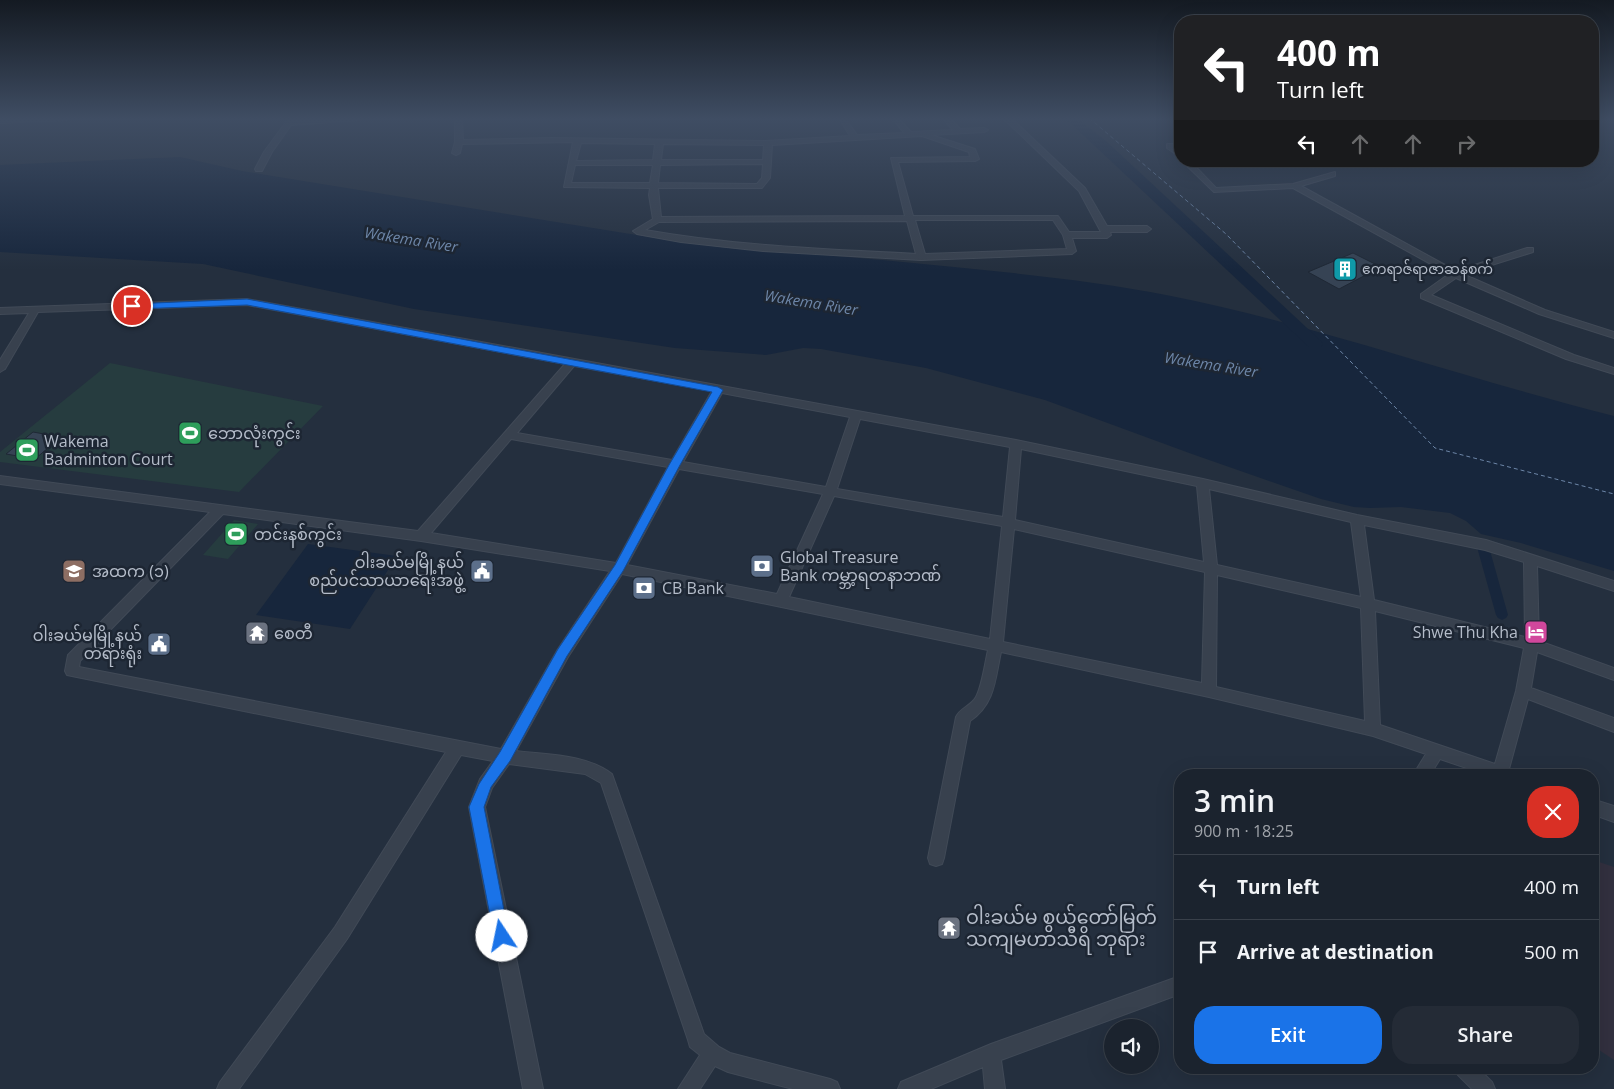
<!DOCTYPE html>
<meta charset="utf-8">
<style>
:root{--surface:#1b232e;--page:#242b36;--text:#f1f3f6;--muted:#a0a4aa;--line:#39404a;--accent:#1a73e8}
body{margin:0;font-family:"Open Sans","Noto Sans Myanmar",sans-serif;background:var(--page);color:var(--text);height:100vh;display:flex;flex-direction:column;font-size:19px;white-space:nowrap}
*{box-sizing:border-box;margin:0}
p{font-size:16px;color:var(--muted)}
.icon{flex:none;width:28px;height:28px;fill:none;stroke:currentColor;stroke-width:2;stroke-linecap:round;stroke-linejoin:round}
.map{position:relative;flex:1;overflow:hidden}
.details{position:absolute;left:1174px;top:769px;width:425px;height:305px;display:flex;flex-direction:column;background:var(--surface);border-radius:20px;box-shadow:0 5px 20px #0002,0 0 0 1px var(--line)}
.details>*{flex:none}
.hud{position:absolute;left:1174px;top:15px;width:425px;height:152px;border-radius:20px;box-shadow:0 5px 20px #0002,0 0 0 1px var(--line);background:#202124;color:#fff;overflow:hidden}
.buttons{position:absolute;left:1104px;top:1019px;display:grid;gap:10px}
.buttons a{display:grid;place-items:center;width:55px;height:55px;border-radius:50%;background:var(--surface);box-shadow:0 5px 20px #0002,0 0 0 1px var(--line);font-size:25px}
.pin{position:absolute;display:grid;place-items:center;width:42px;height:42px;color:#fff;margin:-21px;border:2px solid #fff;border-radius:50%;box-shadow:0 1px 5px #0007}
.me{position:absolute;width:55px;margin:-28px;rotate:349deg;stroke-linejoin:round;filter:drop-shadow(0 0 4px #0008)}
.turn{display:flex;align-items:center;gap:18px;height:105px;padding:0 20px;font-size:22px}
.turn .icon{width:65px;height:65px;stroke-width:2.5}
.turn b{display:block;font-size:35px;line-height:42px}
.lanes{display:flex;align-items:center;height:48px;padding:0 20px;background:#0003;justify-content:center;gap:25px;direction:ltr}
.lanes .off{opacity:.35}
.round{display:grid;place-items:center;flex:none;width:52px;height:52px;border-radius:20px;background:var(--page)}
.summary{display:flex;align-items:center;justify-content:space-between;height:85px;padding:0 20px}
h1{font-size:30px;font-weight:600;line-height:38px}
.cta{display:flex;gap:10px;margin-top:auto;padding:10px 20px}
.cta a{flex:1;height:58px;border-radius:20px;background:var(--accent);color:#fff;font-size:20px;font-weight:600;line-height:58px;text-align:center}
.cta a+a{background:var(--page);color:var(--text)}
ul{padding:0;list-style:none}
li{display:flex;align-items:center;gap:15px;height:65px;padding:0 20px;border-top:1px solid var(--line)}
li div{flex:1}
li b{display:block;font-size:19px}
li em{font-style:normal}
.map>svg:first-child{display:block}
</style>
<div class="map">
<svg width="1614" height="1089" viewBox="0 0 1614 1089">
<rect width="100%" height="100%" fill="#242f3e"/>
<path fill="#32303f" d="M1593,860L1614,867V1060L1593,1046Z"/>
<path fill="#263c3f" d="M110,363L323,406L239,492L0,462V452Z
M234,520L258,524L228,559L203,555Z"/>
<path fill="#17263c" d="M180,157L242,171L686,243L728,248C807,253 885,260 964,268C1033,275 1102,282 1171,296C1321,326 1466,379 1614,416V571L1521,543L1481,534L1466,521L1450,513L1401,507L1370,508L1354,507L1321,499L1192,454L1045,400L926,368L821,349L803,348L766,355L675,348L414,309L203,264L0,252V165Z
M308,544L397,556L350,629L256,615Z"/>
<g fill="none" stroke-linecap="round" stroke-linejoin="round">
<path fill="#17263c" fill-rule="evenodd" d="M1483,543L1489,547L1508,615L1506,618L1502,620L1498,618L1496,615L1477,547Z"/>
<path fill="#17263c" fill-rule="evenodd" d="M1065,118H1077L1106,141L1321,341L1323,344L1321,347H1309Z"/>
<path stroke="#6d86a8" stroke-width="1" stroke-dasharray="4 3" stroke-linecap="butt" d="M1089,118L1226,234L1435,448L1614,494"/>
</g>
<path fill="#364354" stroke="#1f2835" d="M1353,253L1381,267L1339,289L1308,272Z
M33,432L61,437L35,459L6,454Z"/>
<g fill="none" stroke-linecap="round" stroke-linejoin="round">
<g stroke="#414a57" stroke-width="2">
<path id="minor" d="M28,118H70L66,120L0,123V119Z
M289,118H295L294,121L363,118L359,120L291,125L272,152L262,171H256L255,169L264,152Z
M455,118H462L463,140L552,138L765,141L850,136L839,118H845L857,135L904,133L892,118H898L911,132L953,130L942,118H950L960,129L984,128L988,130L984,132L931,135L975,149L979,159L975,161L898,162L913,216H1058L1069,232H1101L1079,191L1003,118H1011L1085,188L1107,226H1147L1151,229L1147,232H1110L1111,235L1107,238H1072L1076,251L1072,254L921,260L763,251L681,242L637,234L633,231L653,219L649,195L650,188L564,187L573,142L462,144L460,153L456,155L452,153L455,142ZM922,136L969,152L970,157L891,158L905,216L661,217L658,188H762L770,178L772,145ZM581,143L655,144L653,160L576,161ZM663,144L764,145L763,160H661ZM763,164L762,178L757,184L658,183L660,165ZM575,165H653L650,183H571ZM915,220H1053L1063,235L1067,249L925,254ZM907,221L916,254C825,249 735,246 645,230L659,222Z
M1167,144H1173L1180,151V157L1167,148Z
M1182,161H1190L1216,188L1293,184L1335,172V176L1301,186L1456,271L1527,248H1533V252L1463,274L1545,310L1614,332V338L1539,314L1456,278L1431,295L1574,355L1614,368V374L1566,359L1421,298V294L1449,274L1293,188L1214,192Z
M247,299L1016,440L1203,479L1357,515L1486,540L1614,581V591L1537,566L1539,641L1614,668V680L1537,652L1531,688L1614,718V732L1528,699L1509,769L1512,770L1515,775H1487L1440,759L1430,775H1413L1426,754L1373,736L1209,697L1001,652C995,680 995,704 970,721L944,858L942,864L936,866L930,864L928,858L956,717C960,708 971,706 976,697C982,686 985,663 988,650L622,574L568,657L516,751C548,755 586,754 612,774L704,1034L719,1047L730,1053L830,1079L837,1082L840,1089H793L728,1072L715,1066L700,1089H678L700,1055L690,1047L688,1040L601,783L585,774L509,764L492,788L485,807L543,1089H523L469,807L480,779L493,761L461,755L347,939L239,1089H217L220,1082L335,927L446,752L67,675L65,671L68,655L210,512L0,484V476L418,531L565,364L247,305L38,312L5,369L0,372V360L29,313L0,314V308ZM574,366L712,391L672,460L517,433ZM722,393L850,417L826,487L683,462ZM860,419L1010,447L1003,517L837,489ZM511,439L668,467L616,563L431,533ZM1021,449L1197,486L1204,562L1015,520ZM679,469L823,494L777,594L627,565ZM1209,489L1351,522L1361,597L1217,565ZM834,496L1002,526L990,639L789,597ZM223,514L421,541L610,571L558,649L501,749L79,667L80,661ZM1364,525L1485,550L1524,562L1525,637L1374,600ZM1014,529L1205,572L1202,683L1003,642ZM1217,575L1361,608L1365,721L1216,687ZM1375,611L1524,648L1516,691L1495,764L1380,725Z
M1592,799L1614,806V822L1592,814Z
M1180,976V994L1001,1060L1005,1089H985L983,1067L931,1089H898L901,1082L991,1044Z
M1455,1068H1478L1492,1082L1495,1089H1472L1458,1075Z"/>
</g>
<use href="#minor" fill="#38414e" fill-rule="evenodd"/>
</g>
<linearGradient id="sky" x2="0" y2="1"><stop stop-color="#141a22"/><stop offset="0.44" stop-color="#3f4d63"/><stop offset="1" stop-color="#3f4d63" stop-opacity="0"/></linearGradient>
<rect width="1614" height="270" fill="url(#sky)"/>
<path fill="#1a73e8" stroke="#114b97" d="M247,299L718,387L723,390L680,465L623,571L567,656L510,761L491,787L484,807L509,936L507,941L502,944L496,941L494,936L469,807L479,784L500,752L558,649L615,565L669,465L712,392L247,305L132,309L127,306L132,304Z"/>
<defs>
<g id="building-square" transform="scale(1.25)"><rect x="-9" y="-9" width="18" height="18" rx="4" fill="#0f9aa8" stroke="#1d2633"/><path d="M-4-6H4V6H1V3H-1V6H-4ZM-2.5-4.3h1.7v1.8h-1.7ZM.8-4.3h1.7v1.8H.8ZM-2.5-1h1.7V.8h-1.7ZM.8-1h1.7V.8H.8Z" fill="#fff"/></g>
<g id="stadium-square" transform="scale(1.25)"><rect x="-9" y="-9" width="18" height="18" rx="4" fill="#2e9e5b" stroke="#1d2633"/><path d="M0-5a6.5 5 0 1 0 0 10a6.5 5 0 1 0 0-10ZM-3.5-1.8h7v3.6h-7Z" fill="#fff"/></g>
<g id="bank-square" transform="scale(1.25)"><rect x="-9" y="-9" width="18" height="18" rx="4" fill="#5c6f8a" stroke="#1d2633"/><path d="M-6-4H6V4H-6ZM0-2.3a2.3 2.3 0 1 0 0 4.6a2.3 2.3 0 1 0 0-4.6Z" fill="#fff"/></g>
<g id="school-square" transform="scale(1.25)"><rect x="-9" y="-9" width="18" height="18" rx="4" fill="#8d6e63" stroke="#1d2633"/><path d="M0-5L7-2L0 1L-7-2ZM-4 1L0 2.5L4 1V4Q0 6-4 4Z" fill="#fff"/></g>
<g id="civic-square" transform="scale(1.25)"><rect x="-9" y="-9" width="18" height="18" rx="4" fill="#5c6f8a" stroke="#1d2633"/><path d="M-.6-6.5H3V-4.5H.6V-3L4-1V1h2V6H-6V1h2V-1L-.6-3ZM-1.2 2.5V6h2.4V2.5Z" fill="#fff"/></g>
<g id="hotel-square" transform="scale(1.25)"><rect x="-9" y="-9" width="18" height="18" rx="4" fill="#d1479c" stroke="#1d2633"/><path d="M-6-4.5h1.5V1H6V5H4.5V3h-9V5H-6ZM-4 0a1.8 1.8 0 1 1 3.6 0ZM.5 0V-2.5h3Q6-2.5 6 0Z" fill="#fff"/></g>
<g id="temple-square" transform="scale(1.25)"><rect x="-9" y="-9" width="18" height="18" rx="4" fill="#6b7280" stroke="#1d2633"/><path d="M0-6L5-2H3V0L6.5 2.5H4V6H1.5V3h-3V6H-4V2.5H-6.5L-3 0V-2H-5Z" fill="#fff"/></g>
</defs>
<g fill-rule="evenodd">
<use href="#building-square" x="1345" y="269"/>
<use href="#stadium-square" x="190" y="433"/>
<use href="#stadium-square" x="27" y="450"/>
<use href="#stadium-square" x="236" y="534"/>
<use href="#bank-square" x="762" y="566"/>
<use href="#school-square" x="74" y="571"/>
<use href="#civic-square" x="482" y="571"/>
<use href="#bank-square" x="644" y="588"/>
<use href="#hotel-square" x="1536" y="632"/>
<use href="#temple-square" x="257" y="633"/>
<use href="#civic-square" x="159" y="644"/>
<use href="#temple-square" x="949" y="928"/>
</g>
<g text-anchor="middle" stroke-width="5" stroke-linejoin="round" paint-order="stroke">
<g font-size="14" fill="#b4bcc9" stroke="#1d2633" text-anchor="start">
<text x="1362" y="274">ဧကရာဇ်ရာဇာဆန်စက်</text>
</g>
<g font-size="15" font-style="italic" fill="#6d86a8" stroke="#1d2633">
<text transform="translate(411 240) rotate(9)" y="5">Wakema River</text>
<text transform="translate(811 303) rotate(9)" y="5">Wakema River</text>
<text transform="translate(1211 365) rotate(9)" y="5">Wakema River</text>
</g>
<g font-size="16" fill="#b4bcc9" stroke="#1d2633" text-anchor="start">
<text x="208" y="439">ဘောလုံးကွင်း</text>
<text x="44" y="447">Wakema<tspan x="44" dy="18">Badminton Court</tspan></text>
<text x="254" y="540">တင်းနစ်ကွင်း</text>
<text x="780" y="563">Global Treasure<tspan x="780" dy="18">Bank ကမ္ဘာ့ရတနာဘဏ်</tspan></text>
<text x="464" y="568" text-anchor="end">ဝါးခယ်မမြို့နယ်<tspan x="464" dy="18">စည်ပင်သာယာရေးအဖွဲ့</tspan></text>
<text x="92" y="577">အထက (၁)</text>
<text x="662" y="594">CB Bank</text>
<text x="1518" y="638" text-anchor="end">Shwe Thu Kha</text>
<text x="274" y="639">စေတီ</text>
<text x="142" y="641" text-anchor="end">ဝါးခယ်မမြို့နယ်<tspan x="142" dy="18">တရားရုံး</tspan></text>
</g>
<g font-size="19" fill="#b4bcc9" stroke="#1d2633" text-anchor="start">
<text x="966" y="924">ဝါးခယ်မ စွယ်တော်မြတ်<tspan x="966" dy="22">သကျမဟာသီရိ ဘုရား</tspan></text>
</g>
</g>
</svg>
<div class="buttons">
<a><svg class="icon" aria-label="sound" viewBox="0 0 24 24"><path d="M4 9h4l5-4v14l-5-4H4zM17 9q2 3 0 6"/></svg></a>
</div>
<div class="pin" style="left:132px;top:306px;background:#d93025"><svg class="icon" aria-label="arrive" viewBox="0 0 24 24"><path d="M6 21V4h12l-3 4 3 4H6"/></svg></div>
<svg class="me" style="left:502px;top:936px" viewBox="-20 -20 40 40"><circle r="19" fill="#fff"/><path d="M0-13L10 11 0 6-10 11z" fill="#1a73e8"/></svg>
<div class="hud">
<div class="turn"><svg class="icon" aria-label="left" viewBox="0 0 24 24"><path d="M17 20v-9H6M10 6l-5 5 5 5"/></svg><div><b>400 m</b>Turn left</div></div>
<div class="lanes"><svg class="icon" aria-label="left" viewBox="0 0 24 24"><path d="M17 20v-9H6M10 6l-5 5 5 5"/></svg><svg class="icon off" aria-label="ahead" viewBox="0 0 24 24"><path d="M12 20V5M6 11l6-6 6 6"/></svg><svg class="icon off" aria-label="ahead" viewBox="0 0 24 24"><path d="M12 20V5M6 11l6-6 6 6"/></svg><svg class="icon off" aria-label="right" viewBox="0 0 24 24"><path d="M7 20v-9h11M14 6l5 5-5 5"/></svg></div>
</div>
<section class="details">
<div class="summary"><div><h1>3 min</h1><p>900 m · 18:25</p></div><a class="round" style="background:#d93025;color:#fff"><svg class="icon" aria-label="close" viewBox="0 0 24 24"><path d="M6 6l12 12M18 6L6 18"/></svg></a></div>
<ul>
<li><svg class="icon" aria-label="left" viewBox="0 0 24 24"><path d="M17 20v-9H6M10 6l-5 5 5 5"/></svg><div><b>Turn left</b></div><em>400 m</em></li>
<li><svg class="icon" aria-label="arrive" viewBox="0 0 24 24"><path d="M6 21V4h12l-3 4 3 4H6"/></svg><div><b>Arrive at destination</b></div><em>500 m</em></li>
</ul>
<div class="cta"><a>Exit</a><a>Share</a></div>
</section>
</div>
